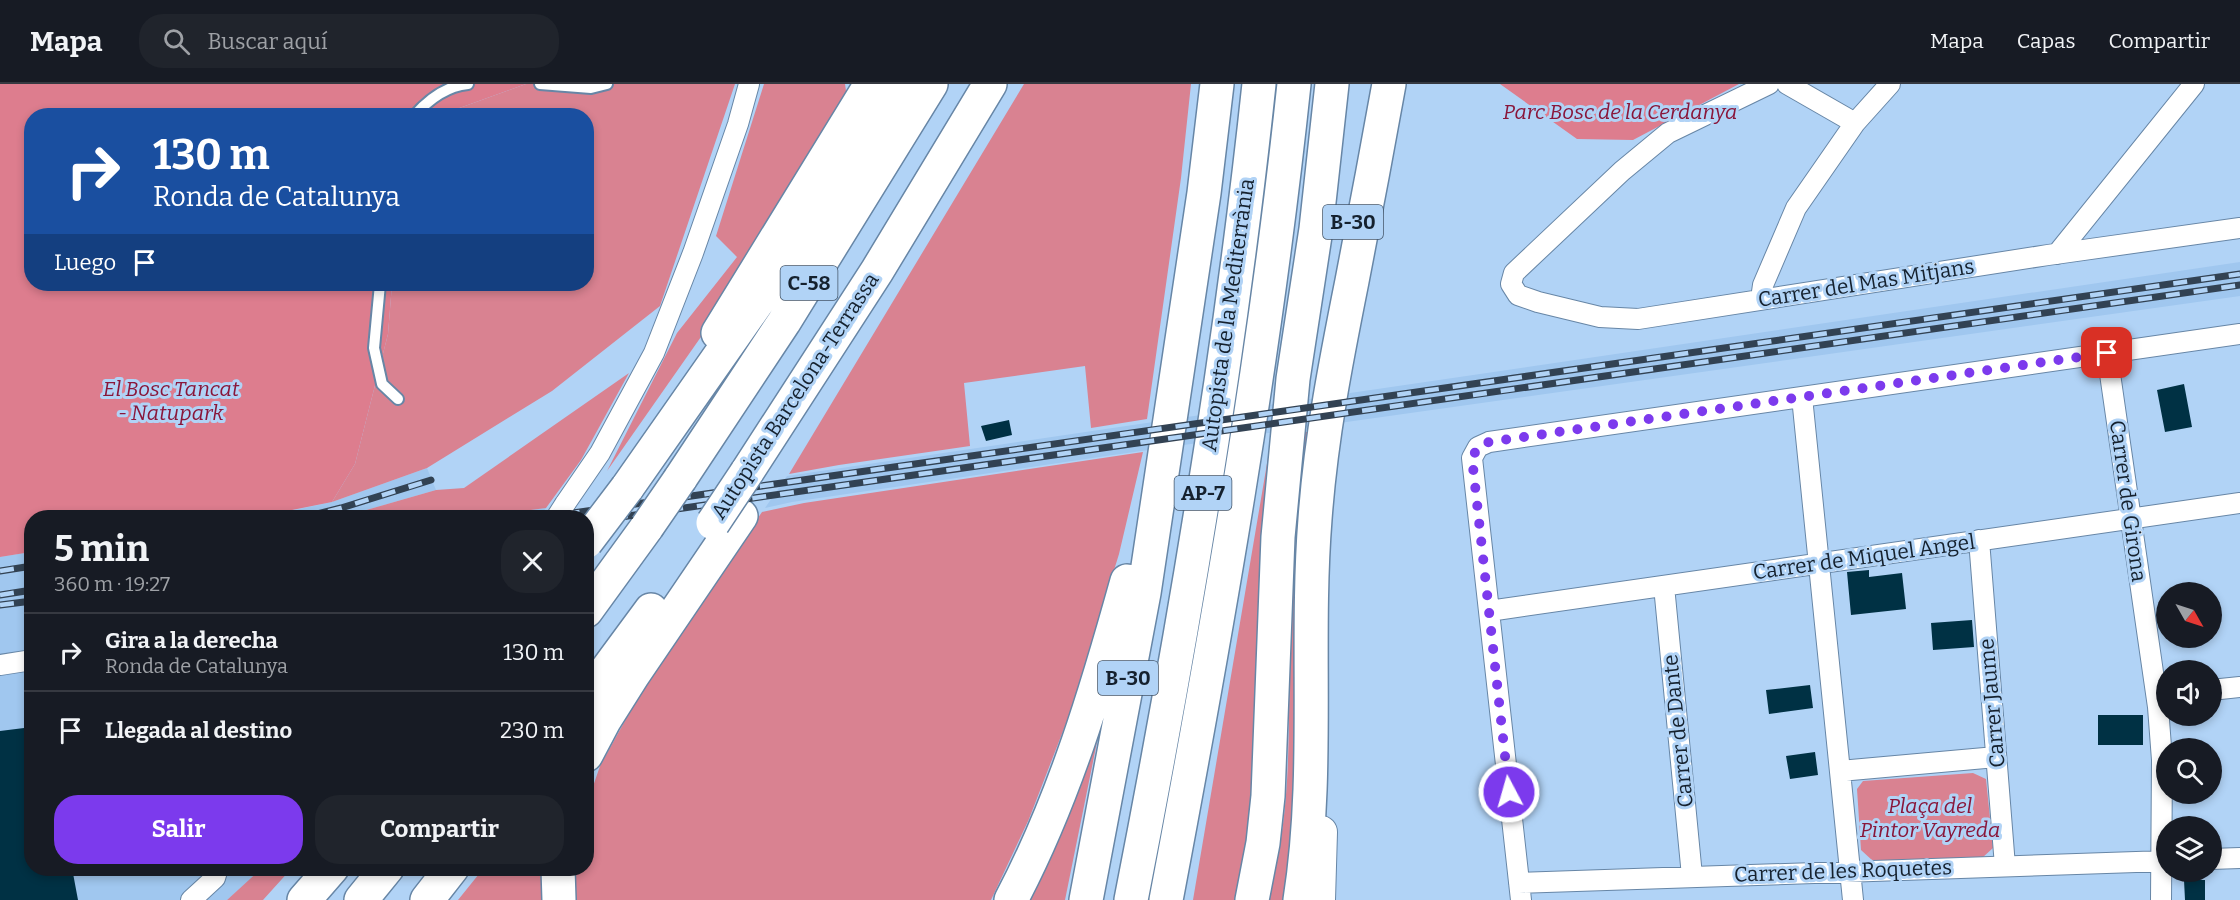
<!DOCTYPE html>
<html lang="es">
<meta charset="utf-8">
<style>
:root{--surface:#171b24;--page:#20242c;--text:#f1f3f6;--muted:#9ea1a6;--line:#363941;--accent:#7c3aed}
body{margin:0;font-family:Bitter,serif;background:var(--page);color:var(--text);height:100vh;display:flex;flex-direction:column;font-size:22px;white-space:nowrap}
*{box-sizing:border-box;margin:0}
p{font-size:20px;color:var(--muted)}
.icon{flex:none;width:33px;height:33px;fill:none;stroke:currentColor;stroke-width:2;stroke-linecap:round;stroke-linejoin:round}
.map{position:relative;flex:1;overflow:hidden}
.details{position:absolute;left:24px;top:426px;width:570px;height:366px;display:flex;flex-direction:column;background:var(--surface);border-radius:24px;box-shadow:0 3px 9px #0003}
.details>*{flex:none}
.banner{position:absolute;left:24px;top:24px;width:570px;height:183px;border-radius:24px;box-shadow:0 3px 9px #0003;background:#1a4fa0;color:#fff;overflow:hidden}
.needle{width:39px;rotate:129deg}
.fabs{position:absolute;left:2156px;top:498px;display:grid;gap:12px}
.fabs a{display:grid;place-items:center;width:66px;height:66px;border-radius:50%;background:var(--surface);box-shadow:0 3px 9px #0003;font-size:30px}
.pin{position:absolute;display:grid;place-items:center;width:51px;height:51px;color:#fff;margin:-26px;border-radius:12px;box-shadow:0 3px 9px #0006}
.me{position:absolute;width:66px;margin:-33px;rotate:354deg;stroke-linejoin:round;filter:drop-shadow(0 0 4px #0008)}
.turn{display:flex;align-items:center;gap:21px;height:126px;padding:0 30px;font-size:27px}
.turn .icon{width:78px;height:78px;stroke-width:2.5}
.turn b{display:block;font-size:42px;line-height:51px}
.then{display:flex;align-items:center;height:57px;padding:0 30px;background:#0003;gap:12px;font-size:22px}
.round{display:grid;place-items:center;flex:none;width:63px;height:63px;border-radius:24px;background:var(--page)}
.head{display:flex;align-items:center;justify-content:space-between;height:102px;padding:0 30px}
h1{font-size:36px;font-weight:700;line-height:45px}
.button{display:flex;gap:12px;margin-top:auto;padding:12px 30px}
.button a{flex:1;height:69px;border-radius:24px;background:var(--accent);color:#fff;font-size:24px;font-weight:700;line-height:69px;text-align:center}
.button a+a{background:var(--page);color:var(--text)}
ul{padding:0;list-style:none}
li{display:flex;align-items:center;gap:18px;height:78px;padding:0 30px;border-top:2px solid var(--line)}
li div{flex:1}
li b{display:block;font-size:22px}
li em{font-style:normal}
header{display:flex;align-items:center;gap:36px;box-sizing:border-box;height:84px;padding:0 30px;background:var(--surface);border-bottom:2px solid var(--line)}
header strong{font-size:28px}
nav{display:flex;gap:33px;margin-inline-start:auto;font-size:21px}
.search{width:420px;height:54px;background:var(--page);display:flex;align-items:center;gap:15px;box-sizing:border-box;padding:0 21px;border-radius:24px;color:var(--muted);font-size:22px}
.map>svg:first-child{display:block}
</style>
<header>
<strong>Mapa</strong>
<div class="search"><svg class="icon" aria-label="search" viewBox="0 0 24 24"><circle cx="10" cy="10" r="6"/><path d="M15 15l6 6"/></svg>Buscar aquí</div>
<nav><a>Mapa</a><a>Capas</a><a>Compartir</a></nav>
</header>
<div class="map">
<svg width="2240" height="816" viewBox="0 0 2240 816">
<rect width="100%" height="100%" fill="#b1d3f6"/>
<path fill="#a0c7ef" d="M2240,178V212L1106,372L792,418L765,424L787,392Z
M427,384L436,406L342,433L257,434L332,418Z
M546,424L539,433H465Z
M31,468L32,784L262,785L227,816H0V473Z"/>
<path fill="#d98291" d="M526,0H735L660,222L552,307L427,384L332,418L355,380L388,250L392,200H586V32L440,31Z
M764,0H845L846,7L841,25L724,220L607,387L677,249L737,173L716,152Z
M1024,0H1191L1181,94L1147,335L1091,344L1085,282L964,299L970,362L839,381L789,390Z
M629,289L581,376L546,424L469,434L342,433L436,406L464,404Z
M1305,348H1312L1297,682L1288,816H1267C1293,734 1288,643 1290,557C1292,487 1299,417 1305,348Z
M1272,350L1264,607L1242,816H1193Z
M1143,368L1119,470L1070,629L1029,735L991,816H574V785L586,784L587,720L600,682L643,604L762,428L804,419Z
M1094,652L1098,653L1065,816H1023Z
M1973,689L1986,695L1993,764L1982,774L1873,777L1861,766L1857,705L1863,697Z
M262,784L291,785L263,816H227Z
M483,785H547L544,816H458Z"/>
<path fill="#dd7d8e" d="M0,0H526L440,31L32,32V200H392L388,250L355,380L332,418L257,433L32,434L31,468L0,473Z
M1500,0H1739L1633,56L1577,55Z"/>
<path fill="#003144" d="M2184,300L2192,343L2165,348L2157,306Z
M1009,336L1012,351L986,357L981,342Z
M1869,486V493L1902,489L1906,525L1851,531L1847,488Z
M1972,536L1974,563L1933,566L1931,539Z
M1810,601L1813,624L1769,630L1766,606Z
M2098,631H2143V661H2098Z
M32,643V784H72L78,816H0V647Z
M1815,668L1818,691L1790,695L1786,672Z
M2184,796H2205V816H2185Z"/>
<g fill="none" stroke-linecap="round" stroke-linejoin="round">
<g stroke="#6786a6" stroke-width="14">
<path id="service" d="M540,0L591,4L607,0
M414,32C428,16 447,2 468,0
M380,200L374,264L382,300L398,315"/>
</g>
<g stroke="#6786a6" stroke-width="22">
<path id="minor" d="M1769,0L1668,49L1622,87L1514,189L1511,200L1518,211L1538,218L1600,233L1638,235L2048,171L2240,144
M1787,0L1855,39
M2057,170L2194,0
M1761,215L1763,201L1796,124L1855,39L1890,0
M2107,269L2158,623L2162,676L2161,816
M1802,313L1853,816
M565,420L600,369L654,269L693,169L738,40L749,0
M1979,456L2005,782
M1664,502L1692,792
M1489,527L2240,419
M0,581L32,576
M2211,606L2240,603
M1840,687L1996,673
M2211,775L2240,774
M1519,799L2166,777
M191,816L215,794L218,784
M1521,816L1472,374L1478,363L1489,358L2240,250"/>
</g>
<g stroke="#6786a6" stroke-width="34">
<path id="primary" d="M1319,816L1321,748"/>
</g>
<g stroke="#6786a6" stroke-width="36">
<path id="trunk" d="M718,249L871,0
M304,816L332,784
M1252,816L1263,759L1268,712L1278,453L1293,295L1316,145L1332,0"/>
</g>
<g stroke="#6786a6" stroke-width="36">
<path id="motorway" d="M747,388L877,187L990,0
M680,395L784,238L931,0
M627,404L791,170L903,0
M586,527L647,443
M586,614L651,526
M586,671L604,637L633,591L741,432
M558,784L559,816
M361,816L387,784
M427,816L452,784
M1011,816C1064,716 1097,605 1127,497
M1086,816L1144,509L1204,109L1217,0
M1131,816C1184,546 1230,274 1259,0
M1166,816C1217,546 1265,274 1294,0
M1300,816C1320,690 1305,561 1315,435C1321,353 1336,277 1352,197C1365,131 1377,66 1389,0"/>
</g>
<use href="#service" stroke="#fff" stroke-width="10"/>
<use href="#minor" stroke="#fff" stroke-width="20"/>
<use href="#primary" stroke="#fff" stroke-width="32"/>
<use href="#trunk" stroke="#fff" stroke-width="33"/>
<use href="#motorway" stroke="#fff" stroke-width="33"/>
<g stroke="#324253" stroke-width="7">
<path id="rail" d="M301,434L341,424L431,396
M538,434L2240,190
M586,438L2240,201
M0,487L32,482
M0,511L32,506
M0,521L32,517"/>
</g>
<use href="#rail" stroke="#b1d3f6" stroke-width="4.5" stroke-dasharray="14" stroke-linecap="butt"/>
<g stroke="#6786a6" stroke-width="22" stroke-linecap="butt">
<path id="minor-bridge" d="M556,434L565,420"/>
</g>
<g stroke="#6786a6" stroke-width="36" stroke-linecap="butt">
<path id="motorway-bridge" d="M713,439L747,388
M647,443L680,395
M586,458L627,404"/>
</g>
<use href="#minor-bridge" stroke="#fff" stroke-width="20"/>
<use href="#motorway-bridge" stroke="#fff" stroke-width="33"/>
</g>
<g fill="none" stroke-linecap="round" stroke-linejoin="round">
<path stroke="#7c3aed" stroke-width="10" stroke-dasharray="0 18" d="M1509,708L1472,374L1478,363L1489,358L2107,269"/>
</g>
<g text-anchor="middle" stroke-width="6" stroke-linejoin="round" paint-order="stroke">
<g fill="#b1d3f6" stroke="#44566a" stroke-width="1.5">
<rect x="1323" y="121" width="60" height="34" rx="4.5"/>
<rect x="780.5" y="182" width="57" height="34" rx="4.5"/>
<rect x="1174.5" y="392" width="57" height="34" rx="4.5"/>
<rect x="1098" y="577" width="60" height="34" rx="4.5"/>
</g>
<g font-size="20" font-weight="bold" fill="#15212e">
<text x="1353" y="145">B-30</text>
<text x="809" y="206">C-58</text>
<text x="1203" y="416">AP-7</text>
<text x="1128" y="601">B-30</text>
</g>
<g font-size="21" font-style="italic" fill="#89163a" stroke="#b1d3f6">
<text x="1620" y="35">Parc Bosc de la Cerdanya</text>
<text x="171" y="312">El Bosc Tancat<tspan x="171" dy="24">- Natupark</tspan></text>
<text x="1930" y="729">Plaça del<tspan x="1930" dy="24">Pintor Vayreda</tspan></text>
</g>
<g font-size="21" fill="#15212e" stroke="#b1d3f6">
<text transform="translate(1866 199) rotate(-9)" y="7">Carrer del Mas Mitjans</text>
<text transform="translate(1228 231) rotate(-82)" y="7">Autopista de la Mediterrània</text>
<text transform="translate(795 312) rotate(-57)" y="7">Autopista Barcelona-Terrassa</text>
<text transform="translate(2128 417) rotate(82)" y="7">Carrer de Girona</text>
<text transform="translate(1864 473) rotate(-8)" y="7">Carrer de Miquel Angel</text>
<text transform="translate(1992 619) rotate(-95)" y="7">Carrer Jaume</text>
<text transform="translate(1678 647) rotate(-96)" y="7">Carrer de Dante</text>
<text transform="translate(1843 787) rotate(-2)" y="7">Carrer de les Roquetes</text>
</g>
</g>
</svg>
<div class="fabs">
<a><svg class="needle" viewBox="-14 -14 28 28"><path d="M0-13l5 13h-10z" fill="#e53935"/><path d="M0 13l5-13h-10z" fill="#9ea1a6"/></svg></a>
<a><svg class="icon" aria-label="sound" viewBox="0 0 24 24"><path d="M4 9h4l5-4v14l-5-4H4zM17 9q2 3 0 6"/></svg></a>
<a><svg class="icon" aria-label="search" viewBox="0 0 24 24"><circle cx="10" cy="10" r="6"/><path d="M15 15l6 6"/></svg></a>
<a><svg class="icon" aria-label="layers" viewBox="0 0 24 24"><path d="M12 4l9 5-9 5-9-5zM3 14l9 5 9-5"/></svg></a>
</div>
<div class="pin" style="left:2107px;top:269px;background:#d93025"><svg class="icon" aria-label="arrive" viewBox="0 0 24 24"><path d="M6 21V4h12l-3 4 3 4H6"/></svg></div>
<svg class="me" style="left:1509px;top:708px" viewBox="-20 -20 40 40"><circle r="17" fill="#7c3aed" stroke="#fff" stroke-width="3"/><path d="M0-11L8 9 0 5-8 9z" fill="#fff"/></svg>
<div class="banner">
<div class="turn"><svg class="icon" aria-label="right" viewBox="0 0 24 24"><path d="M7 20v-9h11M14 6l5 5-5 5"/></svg><div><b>130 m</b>Ronda de Catalunya</div></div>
<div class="then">Luego<svg class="icon" aria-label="arrive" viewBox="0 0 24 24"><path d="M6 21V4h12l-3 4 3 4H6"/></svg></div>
</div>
<section class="details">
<div class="head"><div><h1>5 min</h1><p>360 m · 19:27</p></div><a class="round"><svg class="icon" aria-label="close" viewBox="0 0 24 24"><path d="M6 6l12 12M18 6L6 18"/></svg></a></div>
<ul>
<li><svg class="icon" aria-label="right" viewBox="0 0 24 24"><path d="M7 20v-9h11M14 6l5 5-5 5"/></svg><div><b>Gira a la derecha</b><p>Ronda de Catalunya</p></div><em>130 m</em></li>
<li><svg class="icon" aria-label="arrive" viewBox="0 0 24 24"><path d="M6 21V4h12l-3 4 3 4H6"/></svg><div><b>Llegada al destino</b></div><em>230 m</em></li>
</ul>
<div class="button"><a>Salir</a><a>Compartir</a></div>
</section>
</div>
